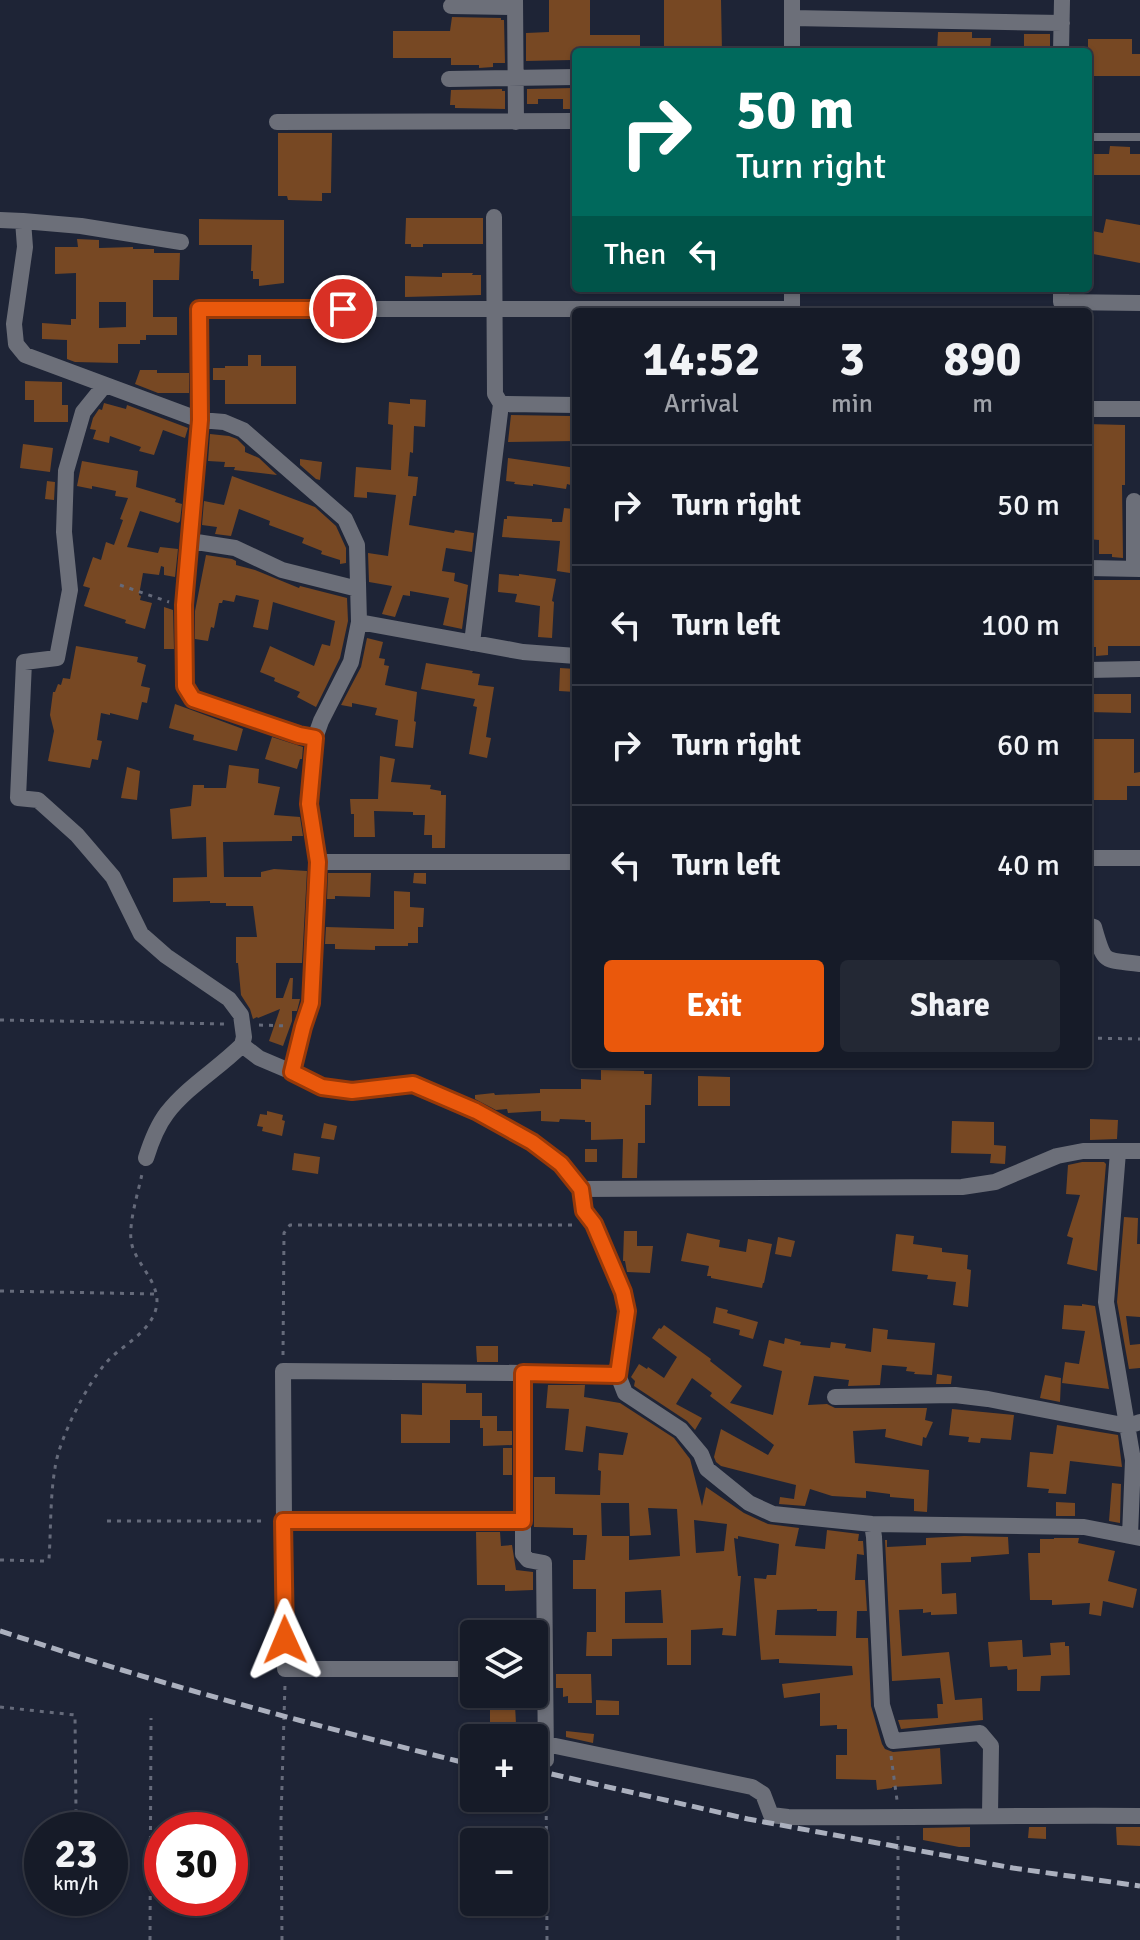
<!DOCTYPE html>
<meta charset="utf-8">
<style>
:root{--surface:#161b28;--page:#232834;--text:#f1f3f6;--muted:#9ea1a8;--line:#353945;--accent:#ea580c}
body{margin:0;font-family:Signika,sans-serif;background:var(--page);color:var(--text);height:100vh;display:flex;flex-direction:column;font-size:30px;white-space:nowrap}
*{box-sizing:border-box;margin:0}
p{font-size:26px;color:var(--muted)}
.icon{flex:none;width:44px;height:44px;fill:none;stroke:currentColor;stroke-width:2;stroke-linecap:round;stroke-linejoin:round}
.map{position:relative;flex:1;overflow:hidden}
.side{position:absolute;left:572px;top:308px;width:520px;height:760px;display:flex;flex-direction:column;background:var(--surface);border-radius:8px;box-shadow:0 2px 6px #0004,0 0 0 2px var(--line)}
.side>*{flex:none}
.banner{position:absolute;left:572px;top:48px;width:520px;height:244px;border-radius:8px;box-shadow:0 2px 6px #0004,0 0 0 2px var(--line);background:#00695c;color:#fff;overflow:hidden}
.controls{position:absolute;left:460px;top:1620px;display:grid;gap:16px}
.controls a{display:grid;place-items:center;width:88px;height:88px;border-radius:8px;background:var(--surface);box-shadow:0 2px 6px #0004,0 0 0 2px var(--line);font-size:40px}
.speed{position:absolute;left:24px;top:1812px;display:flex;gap:16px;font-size:40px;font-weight:700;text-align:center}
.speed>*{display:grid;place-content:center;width:104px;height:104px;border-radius:50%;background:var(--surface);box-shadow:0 2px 6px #0004,0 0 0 2px var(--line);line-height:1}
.speed small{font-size:20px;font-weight:400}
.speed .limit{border:12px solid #d22;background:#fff;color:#111}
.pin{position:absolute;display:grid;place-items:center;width:68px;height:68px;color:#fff;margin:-34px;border:4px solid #fff;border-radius:50%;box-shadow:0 2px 8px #0007}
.me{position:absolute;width:88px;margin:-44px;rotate:359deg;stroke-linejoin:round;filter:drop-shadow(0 0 6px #0008)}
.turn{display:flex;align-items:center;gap:28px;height:168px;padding:0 32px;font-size:36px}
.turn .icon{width:104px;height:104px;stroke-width:2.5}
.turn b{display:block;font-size:56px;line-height:68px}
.then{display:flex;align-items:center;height:76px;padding:0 32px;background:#0003;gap:16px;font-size:30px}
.eta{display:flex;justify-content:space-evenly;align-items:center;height:136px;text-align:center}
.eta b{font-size:48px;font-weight:700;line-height:56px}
.action{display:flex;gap:16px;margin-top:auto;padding:16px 32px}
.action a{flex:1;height:92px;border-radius:8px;background:var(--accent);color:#fff;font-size:32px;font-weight:700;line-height:92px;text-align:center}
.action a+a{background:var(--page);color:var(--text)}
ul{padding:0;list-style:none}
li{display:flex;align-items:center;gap:24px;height:120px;padding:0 32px;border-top:2px solid var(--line)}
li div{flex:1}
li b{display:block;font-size:30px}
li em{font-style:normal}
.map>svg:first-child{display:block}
</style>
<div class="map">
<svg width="1140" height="1940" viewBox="0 0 1140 1940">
<rect width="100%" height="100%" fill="#1e2436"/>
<path fill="#774823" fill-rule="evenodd" d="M549,0H590V35H640V52H576V56H572V60L526,61V33L549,32Z
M664,0H721L722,52H664Z
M452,17L501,18V20H504L505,63H493V67L479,68V65H451V58H393V31H450Z
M938,32H972V38H991L990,52H937Z
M1024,34H1050V52H1024Z
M1088,39H1132V54H1140V76H1088Z
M573,88V90H576V109H563V99H538V104H527V89Z
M502,89V91H505V109L455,108V105H450L451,90Z
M278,133H332L331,193H322V201L288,200L287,196H278Z
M1110,146L1130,147V154H1140V175H1088V154H1109Z
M406,218H483V244H423V247H411V244H405Z
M199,219L284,220V283L259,286V279H253V271H251L252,245H199Z
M1106,219L1140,225V263L1088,253L1092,231L1103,233Z
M77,239L99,240V248L133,247V249H154V253H180L179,280H153V317H177V335H146V340H140V344H118V363L75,362L67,359V340L42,339V323L71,325V319H76V273L55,274V247H78ZM99,302H126V327L99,328Z
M442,273H473L472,275H481V295L405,297V276L442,277Z
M248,355H261V366H296V404H225V380H213V368H225V366H248Z
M140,370H157V373H189V393H158L135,384Z
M25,381L62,382V405H68V422H34V400H25Z
M410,399L426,400L425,427L414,426L413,453L410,452L408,476L418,477L416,496H413L409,525L454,533L455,530L474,533L472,552L446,548L442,571L455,573L454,581L468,585L462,629L443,625L449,598L410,591V596L403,595L395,617L382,614L392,586L369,582L368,553L388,556L396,495L367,492V498L354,497L356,467L391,470L393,425L388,424L389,402L410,404Z
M104,403L126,409L127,405L188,428L185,438L163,430L154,455L139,451L141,447L110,436L109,443L93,439L96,430L90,429L93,418L99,409L102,410Z
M511,415L570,416V420L576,419V441L508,442Z
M1088,424L1125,425V485H1122L1123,558L1112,557V554H1099V540L1088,539Z
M210,434L229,436L237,439L245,447V452L259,458L277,475L234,470L235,467H224L225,462L208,461Z
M23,444L53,448L50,472L20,468Z
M508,458L576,468L574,486L567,484L566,489L533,484V486L514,484L515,482L506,481Z
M300,459L322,462L320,480L316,479L300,465Z
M82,461L138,471L136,487L176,499L175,502L182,504L180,521L178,523L140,511L127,547L158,553L160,547L178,549L175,577L164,575V567L161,566L159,575L143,573L139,595L141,596L140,600L152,603L145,629L125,623L126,620L84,606L90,588L83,586L93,557L101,560L106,542L114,545L123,520L120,519L128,498L115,496L116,491L92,486V489L77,486Z
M232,476L315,507L336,526L346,548V563L340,564V560L321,554L322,551L302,543L304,538L269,525L270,521L239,509L231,536L215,534L217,527L202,525L204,501L224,505Z
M47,481L55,482L54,500L45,499Z
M564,508L573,509L570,573L557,571L560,541L502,537L504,519H507V516L552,519V522H562Z
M206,555L232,559L236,561V565L255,570L299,588L300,586L347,598L348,621L340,658L316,707L297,697L300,692L274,681L275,678L260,672L270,646L314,666L322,644L330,646L335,621L273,602L268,630L253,627L259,600L236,595L234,602L223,600L222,603H219L214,628L211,627L208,641L195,639V611Z
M499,574L519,576V574L556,579L552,601L554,602L552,638L538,637L540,606L515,602L517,594L498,592Z
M1088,580H1140V646H1108V655L1096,656V647H1088Z
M164,607L173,610L174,649H164Z
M367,638L383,642L379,658L385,659L384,665L389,666L385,685L417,692L414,721L416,722L413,748L395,746L398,720L375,715L377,708L352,703V707L341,705L361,667Z
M76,646L138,657L137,662L146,665L141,686L150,688L147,703L142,702L138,720L110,713V715L101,713L97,740L102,741L98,760L92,759L90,768L48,761L54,731L50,715L53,692H55L58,684L61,685L63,678L70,679Z
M426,663L473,671L472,673L480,674L478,685L494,687L486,737L491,738L487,758L469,754L477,707L473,706L475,699L421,689Z
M560,668L576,669V692L559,691Z
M1088,694H1131V713L1088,712Z
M175,704L243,729L237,751L193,740L194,735L169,728Z
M272,737L303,747L302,759H300L297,769L265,759Z
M1088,739H1134V773L1140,772V786H1127V800H1088Z
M380,756L395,759L391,782L431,785L430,789L441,791V795H446L445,848H432V835H424L425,815H413V812L374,811L375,837H354V814H351L350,799H378Z
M229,765L259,769L258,783L280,787L274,815L300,817L303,836H292V841L223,842L224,877H261V872L274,869L307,871L302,963H276V998H283L290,978H293L292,999H300L297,1011H292V1021L283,1046L269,1041L280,1009L258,1018L257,1017L253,1019L250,1009L241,995L238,963H236V937H257L253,906H226V903H210V901L173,902V878L207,877L206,837L172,839L170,809L191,806L193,785H204V788H226Z
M127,767L140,771L137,800L121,798Z
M328,873H371L370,897L335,896V899H327Z
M414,873H426V884L413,883Z
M394,891L410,892V907L424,908L423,927H418V943H408V946H375V950L335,949V944H325L326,927L394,929Z
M601,1070L644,1071V1074H652L651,1105H645V1143H638L637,1178H622L623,1139L591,1140V1122H585V1120L560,1119L559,1122L541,1121V1111L508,1113L507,1109L496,1110L475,1099V1095L494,1093L495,1095L540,1093V1089H581V1079L601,1080Z
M698,1076L730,1077V1106H698Z
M267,1111L283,1115L282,1120L285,1121L282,1136L262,1131L263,1127L257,1126L260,1114L267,1115Z
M1090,1119L1118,1120L1117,1139L1090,1140Z
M952,1121L994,1122V1145L1006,1146L1005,1164L990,1163L991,1154L951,1153Z
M324,1123L337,1126L334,1140L321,1138Z
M585,1149H597V1162H585Z
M294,1153L320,1157L318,1174L292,1170Z
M1082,1162H1104L1106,1164L1097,1271L1067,1264L1073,1238L1067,1236L1080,1195L1066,1194L1068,1165Z
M1124,1217L1138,1218L1137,1244H1140V1317L1126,1316L1130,1345L1140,1344V1368L1129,1369L1117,1302Z
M624,1231H637V1246H653L650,1273L627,1272L625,1261H623Z
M687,1233L720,1240L719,1247L746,1252L748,1239L772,1244L764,1283H763L762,1288L711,1278V1276H707L709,1266L681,1261Z
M896,1234L914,1236L913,1244L942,1248V1252L968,1255L967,1269L971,1270L968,1307L953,1305L956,1282L927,1279L928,1275L892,1271Z
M778,1237L795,1241L791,1257L775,1254Z
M1082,1304L1095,1306L1109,1389L1062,1383L1065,1362L1079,1364L1085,1331L1062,1329L1064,1305L1082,1306Z
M716,1307L728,1310L727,1313L758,1322L753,1339L739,1335L740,1330L713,1323Z
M664,1325L711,1359L710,1361L742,1386L730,1403L773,1415L782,1371L763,1366L769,1340L784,1344L785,1338L801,1342L800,1345L830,1348L831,1342L846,1344L845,1348L871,1352L873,1328L888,1330L887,1339L935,1343L932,1375L914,1374L915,1372L906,1371L907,1367L882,1365L880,1385L848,1386L849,1380L814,1376L808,1405L827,1404L835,1408H927L925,1420L933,1422L926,1438L923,1437L922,1446L885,1437L886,1429L853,1431L855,1463L929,1470L927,1512L914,1511V1499L890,1497V1494L866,1491V1498L832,1496L810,1489L805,1506L779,1504L780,1497L794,1499L796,1485L721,1466L716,1462L714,1457L721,1429L768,1455L774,1445L710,1396L712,1393L692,1378L676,1404L702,1418L695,1430L687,1421L634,1386L635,1381L631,1377L639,1364L647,1369L648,1367L664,1378L677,1357L652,1338L659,1328L661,1329Z
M476,1346H498V1362H477Z
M937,1374L952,1376L951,1384H936Z
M1045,1375L1061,1378L1060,1402L1040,1398Z
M422,1383L466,1384V1393H482V1416H497V1431H512V1445L483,1446V1428H480V1420H450V1443H401V1414L422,1415Z
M548,1385H585L584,1397L620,1403L674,1438L690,1459L702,1506L706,1487L744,1513L768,1524L799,1528L795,1546L825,1549L827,1530L859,1534L858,1541H863L864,1555L857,1554L855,1580H865L867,1611H857L856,1638H868L871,1706L882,1744L885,1749L893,1752L940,1748L942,1784L892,1787V1788L877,1790L876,1780L836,1779V1755H847V1729H837V1725L820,1726V1693L784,1698L782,1684L853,1675L852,1666L779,1663V1659L761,1660L754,1578L766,1579L767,1575H776L779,1544L738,1536V1539L734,1538L738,1576H741L736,1636L722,1635L723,1628L691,1630V1665H667V1638L612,1639V1656H586L587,1632H596V1589H573V1560H585L587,1535H573V1528L534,1527V1477H555V1494L600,1495L601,1471L598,1470L599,1453L623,1455L628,1433L586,1426L583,1452L565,1450L569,1409L546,1408ZM601,1503H629L630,1536L651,1535L648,1508L677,1509L680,1556L629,1560V1536H602ZM694,1520L727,1524L724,1551L696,1553ZM661,1590L663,1623H625V1592ZM817,1609V1611H837L836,1636L775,1635L777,1610Z
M952,1409L1014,1415L1011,1440L981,1438L980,1443L968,1442L969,1437L949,1435Z
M1057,1425L1118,1435L1122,1467L1070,1461L1066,1494L1048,1493L1049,1489L1027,1487L1030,1452L1053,1454Z
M503,1448H512V1475H503Z
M1112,1483L1121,1484L1120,1523L1109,1521Z
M1056,1502L1075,1503V1516H1056Z
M476,1532H500L501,1546L512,1545L516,1570L533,1572V1590L505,1591V1585H477Z
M964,1536L1008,1537L1009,1554L971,1557V1562L941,1563L942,1594L956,1593L957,1614L931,1615V1612L923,1613V1609L899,1610L902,1656L949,1652L955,1700L982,1698L983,1720L901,1729L898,1720L938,1718L937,1704H943L940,1678L892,1681L885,1540H887V1547L926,1545V1538Z
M1054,1538H1079L1078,1543L1115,1551L1108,1581L1137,1589L1133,1608L1103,1601L1101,1616L1089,1614L1090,1603L1052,1605V1600H1030L1028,1553H1040V1539H1054Z
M1022,1640L1023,1657L1051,1655L1050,1643L1065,1642V1646H1069L1070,1675L1041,1676L1040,1691H1017V1669L1008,1670L1007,1666L990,1667L988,1642Z
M556,1674H591L592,1703H568V1696L563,1697V1688H556Z
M596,1700L619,1701V1715H596Z
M490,1705H515L516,1724H490Z
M566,1731L594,1734L593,1743L566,1737Z
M970,1827V1847H959L923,1840V1828Z
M1029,1827H1046V1839L1028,1838Z
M1116,1827H1140V1846L1117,1845Z"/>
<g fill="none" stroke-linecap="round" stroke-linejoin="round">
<path stroke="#656a7a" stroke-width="3" stroke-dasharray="4 6" stroke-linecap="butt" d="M120,585L169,602
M0,1020L227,1024
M259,1025L287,1026
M1088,1038L1140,1039
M0,1291L156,1294
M283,1355L284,1233L290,1225H574
M107,1521H267
M0,1560L44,1561L49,1559C51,1529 50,1497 55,1468C59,1439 86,1386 105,1364C120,1346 146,1336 155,1312C165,1284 134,1265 131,1240C129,1221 138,1193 142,1174
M0,1707L75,1715L76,1813
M891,1756L897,1800
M546,1776L547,1940
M150,1940L151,1718
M282,1940L281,1819L285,1684
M898,1940V1831"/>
<path stroke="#6c6f79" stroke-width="8" d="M1088,137H1140"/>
<path stroke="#6c6f79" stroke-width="16" d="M515,0L516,122
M451,6L515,7
M792,18L1062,23
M792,52V0
M1061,52L1062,0
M449,79L576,77
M277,122L576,121
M494,217L495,394L501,404L576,405
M0,220L23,221L25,247L14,324L16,344L25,355L200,420L224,422L243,430L345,519L357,545L359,622L351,662L321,721L315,738L309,804L318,862L311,1003L303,1027L292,1072L322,1087L352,1091L385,1089L413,1084L476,1111L532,1142L561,1164L581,1189L584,1211L594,1224L623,1292L627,1311L618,1375L625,1393L681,1430L701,1454L707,1469L749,1503L773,1514L872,1524L1084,1527L1140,1538
M23,221L81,226L181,242
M1061,288V302L1140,303
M792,312V288
M104,386L83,412L66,471L64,532L70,590L57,658L24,662L18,798L38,800L77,835L113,877L141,934L166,956L229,999L241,1015L244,1037L242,1045C218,1069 188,1086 167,1113C157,1126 151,1142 146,1158
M1088,409H1140
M190,541L235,548L282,570L358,589
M1088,568L1140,569
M1134,569V501
M359,622L523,652L576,656
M472,643L501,404
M1088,670L1140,669
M315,738L299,735L193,699L185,686L184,605L200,420L199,309H792
M1088,858H1140
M318,862H576
M1088,925L1094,927C1105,965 1102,959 1140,964
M242,1045L259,1058L292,1072
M1118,1152L1106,1302L1133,1460L1130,1536
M581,1189L962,1187L995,1182L1057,1156L1083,1151H1140
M523,1373V1554L528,1560L544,1563L546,1760
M835,1397L955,1395L988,1399L1128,1426L1140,1422
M283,1521H523
M872,1524L874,1537L882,1705L893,1741L980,1733L991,1746L990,1815
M474,1669H285L283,1371L523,1373L618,1375
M546,1744L752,1787L763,1794L771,1815L788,1817C906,1818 1023,1815 1140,1816"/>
<path stroke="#abb0be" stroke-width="5" stroke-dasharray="12 6" stroke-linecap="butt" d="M0,1631C41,1644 81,1658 122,1670C238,1705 356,1736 474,1765
M534,1770L748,1819L1013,1868L1140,1886"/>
</g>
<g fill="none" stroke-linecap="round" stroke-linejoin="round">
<g stroke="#983908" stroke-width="20">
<path id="route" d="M285,1640L283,1521H523V1373L618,1375L627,1311L623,1292L594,1224L584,1211L581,1189L561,1164L532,1142L476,1111L413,1084L352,1091L322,1087L292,1072L303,1027L311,1003L318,862L309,804L315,738L299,735L193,699L185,686L184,605L200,420L199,309H343"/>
</g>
<use href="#route" stroke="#ea580c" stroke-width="14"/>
</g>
</svg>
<div class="controls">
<a><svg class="icon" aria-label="layers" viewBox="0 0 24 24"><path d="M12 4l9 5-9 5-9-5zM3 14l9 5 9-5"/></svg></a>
<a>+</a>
<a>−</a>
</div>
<div class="speed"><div>23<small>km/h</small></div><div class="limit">30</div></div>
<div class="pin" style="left:343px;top:309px;background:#d93025"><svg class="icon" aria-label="arrive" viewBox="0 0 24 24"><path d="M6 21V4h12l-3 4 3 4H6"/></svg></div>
<svg class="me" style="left:285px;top:1640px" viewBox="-20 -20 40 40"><path d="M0-17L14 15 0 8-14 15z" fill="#ea580c" stroke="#fff" stroke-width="4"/></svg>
<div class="banner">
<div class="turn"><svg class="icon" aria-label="right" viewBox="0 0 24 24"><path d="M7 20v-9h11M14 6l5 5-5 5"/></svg><div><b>50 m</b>Turn right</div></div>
<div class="then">Then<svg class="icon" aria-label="left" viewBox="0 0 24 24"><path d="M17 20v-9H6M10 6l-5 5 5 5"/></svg></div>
</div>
<section class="side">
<div class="eta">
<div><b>14:52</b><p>Arrival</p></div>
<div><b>3</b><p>min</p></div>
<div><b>890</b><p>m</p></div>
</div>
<ul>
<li><svg class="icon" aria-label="right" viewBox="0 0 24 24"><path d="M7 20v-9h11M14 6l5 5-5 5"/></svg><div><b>Turn right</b></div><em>50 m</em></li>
<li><svg class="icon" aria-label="left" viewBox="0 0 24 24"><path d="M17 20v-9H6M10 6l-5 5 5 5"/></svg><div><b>Turn left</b></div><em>100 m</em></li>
<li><svg class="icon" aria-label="right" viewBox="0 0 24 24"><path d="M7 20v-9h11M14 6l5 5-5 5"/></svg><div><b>Turn right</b></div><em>60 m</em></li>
<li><svg class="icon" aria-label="left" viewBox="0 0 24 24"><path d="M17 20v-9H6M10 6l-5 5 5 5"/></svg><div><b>Turn left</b></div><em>40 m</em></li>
</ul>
<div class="action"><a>Exit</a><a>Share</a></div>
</section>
</div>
